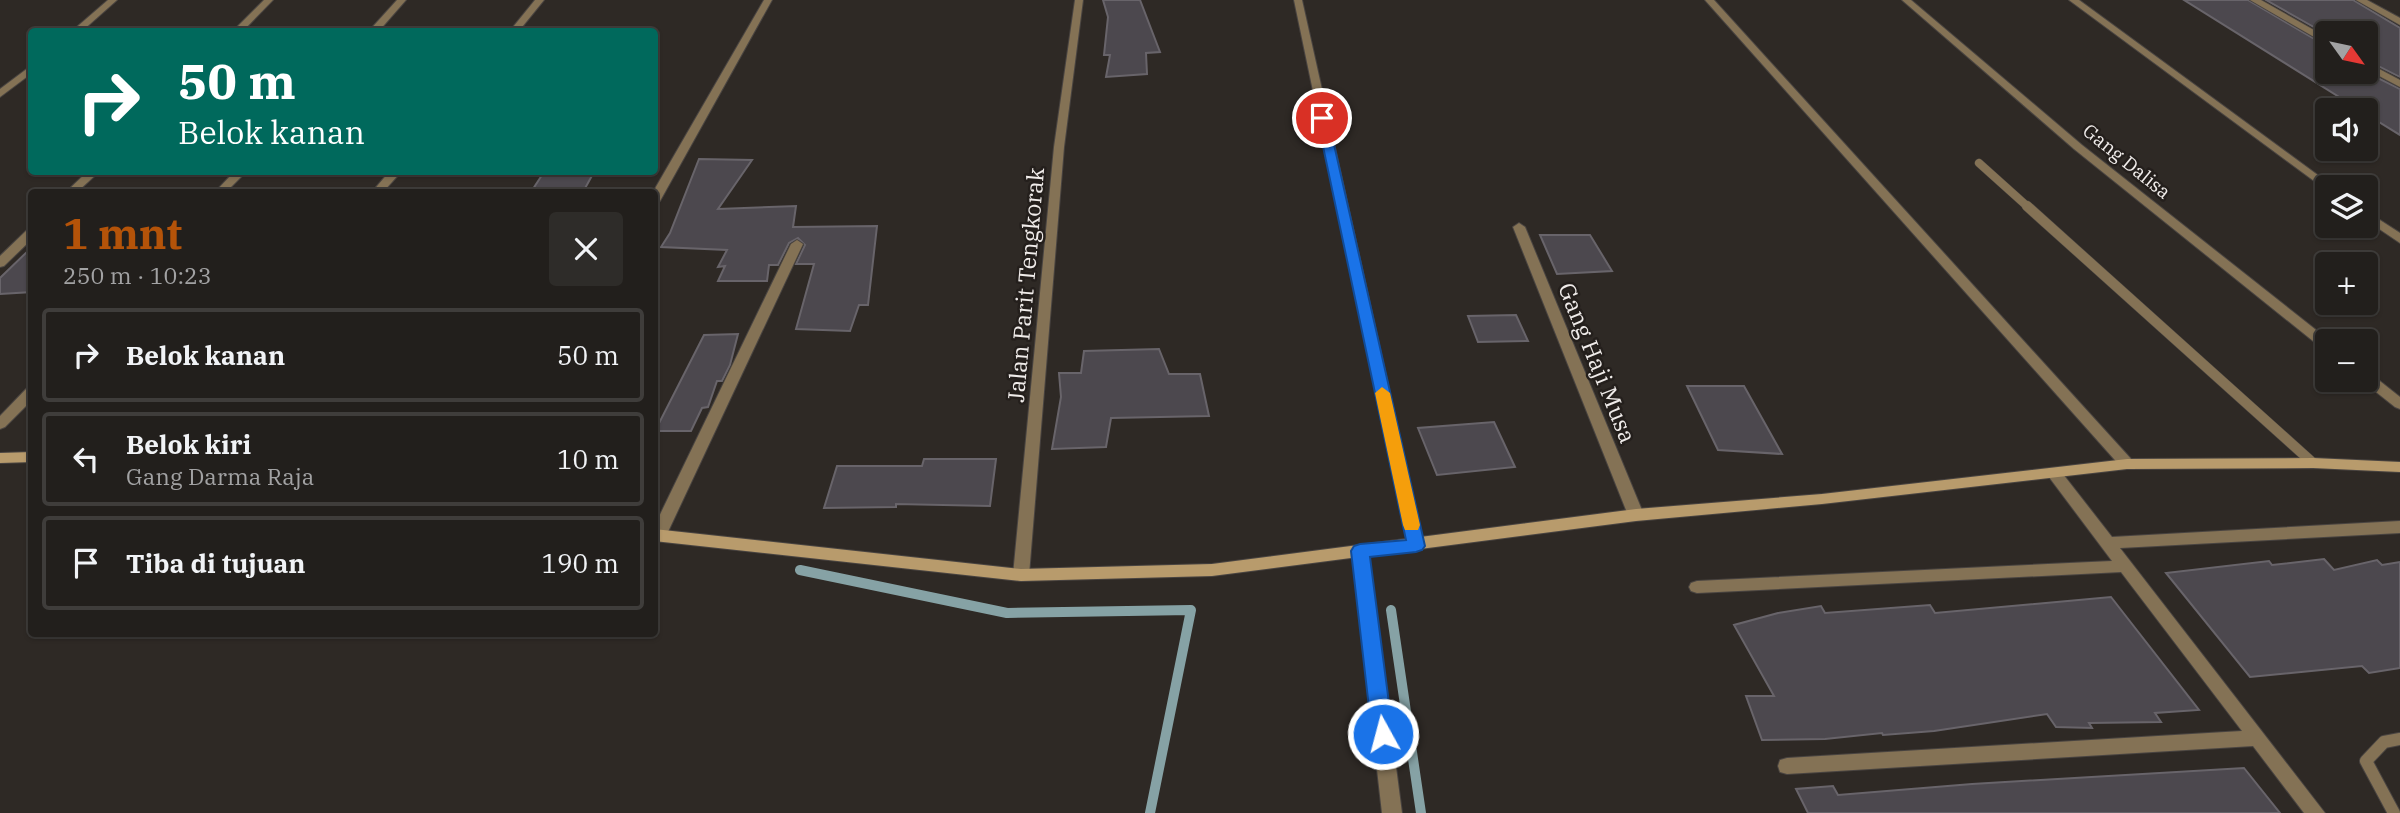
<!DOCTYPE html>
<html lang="id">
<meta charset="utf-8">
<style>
:root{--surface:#221f1c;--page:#2e2c29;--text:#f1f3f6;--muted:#a2a2a3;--line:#3f3d3b;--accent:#b45309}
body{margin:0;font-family:"IBM Plex Serif",serif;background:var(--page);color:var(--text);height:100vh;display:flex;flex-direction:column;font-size:26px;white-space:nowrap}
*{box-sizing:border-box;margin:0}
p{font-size:23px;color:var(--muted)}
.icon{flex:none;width:38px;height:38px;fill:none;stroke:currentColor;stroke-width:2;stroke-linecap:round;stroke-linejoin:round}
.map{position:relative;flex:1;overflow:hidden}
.side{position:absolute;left:28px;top:189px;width:630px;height:448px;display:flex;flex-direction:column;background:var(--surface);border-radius:7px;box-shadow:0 2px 5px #0004,0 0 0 2px var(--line)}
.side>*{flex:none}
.guide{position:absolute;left:28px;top:28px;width:630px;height:147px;border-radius:7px;box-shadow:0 2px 5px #0004,0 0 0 2px var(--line);background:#00695c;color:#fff;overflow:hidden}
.needle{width:46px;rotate:123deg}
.tools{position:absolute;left:2315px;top:21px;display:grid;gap:14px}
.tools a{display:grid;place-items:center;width:63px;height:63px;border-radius:7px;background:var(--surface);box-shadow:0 2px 5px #0004,0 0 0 2px var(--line);font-size:35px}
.pin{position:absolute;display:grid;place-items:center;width:60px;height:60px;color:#fff;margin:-30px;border:4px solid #fff;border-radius:50%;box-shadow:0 2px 7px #0007}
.me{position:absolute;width:77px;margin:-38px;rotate:353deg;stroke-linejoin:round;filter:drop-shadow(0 0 5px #0008)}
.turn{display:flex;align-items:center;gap:24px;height:147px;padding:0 35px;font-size:32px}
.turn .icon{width:91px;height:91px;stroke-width:2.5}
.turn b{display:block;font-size:49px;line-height:60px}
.round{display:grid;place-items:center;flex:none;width:74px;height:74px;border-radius:7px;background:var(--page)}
.head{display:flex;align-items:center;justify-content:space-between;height:119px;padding:0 35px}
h1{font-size:42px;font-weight:700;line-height:52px;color:var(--accent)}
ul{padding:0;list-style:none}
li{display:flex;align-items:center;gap:21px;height:94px;margin:0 14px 10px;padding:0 21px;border:4px solid var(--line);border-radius:7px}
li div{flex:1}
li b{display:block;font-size:26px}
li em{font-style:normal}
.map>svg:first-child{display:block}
</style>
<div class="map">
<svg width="2400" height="813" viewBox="0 0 2400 813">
<rect width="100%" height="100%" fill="#2e2925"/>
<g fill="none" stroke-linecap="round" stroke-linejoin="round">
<path stroke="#86a2a5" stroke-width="10" d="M800,570L1007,613L1191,610L1150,813
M1391,610L1421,813"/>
</g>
<path fill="#4c484e" stroke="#68646a" stroke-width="2" d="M1103,0H1140L1160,52L1146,53L1147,74L1106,77L1110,55H1104L1108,17Z
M2184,0H2248L2328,47V72H2366L2400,89V135L2366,114V110H2360Z
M2266,0H2353L2400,28V77L2366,60V33L2328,35Z
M699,159L752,160L718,209L796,206L793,227L877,226L868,305H859L850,331L796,329L814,264H796L805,245L798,238L789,243L778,265H769L767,281H718L725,266L718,267L727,250L661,247L670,233Z
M544,172H594L583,192H531Z
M1540,235H1590L1612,271L1557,274Z
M32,247V292L0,294V278Z
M1516,315L1528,341L1478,342L1468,316Z
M738,334L730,365L722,381H717L708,407L702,408L691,431H655L704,335Z
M1159,349L1169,374H1200L1209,416L1111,418L1106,447L1052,449L1061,397L1059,373H1081L1084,351Z
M1687,386H1744L1782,454L1718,450Z
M1494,422L1515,467L1437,475L1418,428Z
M924,459H996L990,506L896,504V507L824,508L837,466H922Z
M2324,559L2334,570L2377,560L2382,565L2400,562V668L2369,673L2362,666L2250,677L2166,573L2269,561L2272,565Z
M2111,597L2199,710L2155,713L2161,722L2089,723L2092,728L2056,727L2047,714L1934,731L1883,735L1882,733L1825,739L1762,740L1746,696H1774L1734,625L1778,613L1821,606L1825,613L1930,605L1935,613Z
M2244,768L2280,813H1808L1796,789L1833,786L1838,795L1972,784Z"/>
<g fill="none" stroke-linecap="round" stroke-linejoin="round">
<g stroke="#494441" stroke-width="9">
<path id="lane-far2" d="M1979,163L2028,207"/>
</g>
<g stroke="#494441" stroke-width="11">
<path id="lane-far1" d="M2027,206L2313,463"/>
</g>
<g stroke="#494441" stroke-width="14">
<path id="lane" d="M2394,813L2366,761L2384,742L2400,739"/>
</g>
<g stroke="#494441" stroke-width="2">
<path id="street" d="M108,0H117L81,32H71Z
M264,0H273L242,32H232Z
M397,0H406L378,32H368Z
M535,0H544L518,32H509Z
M764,0H772L660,201L654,204L653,192Z
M1075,0H1083L1064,147L1029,575L1027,579L1021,581L1015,579L1013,575L1054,147Z
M1294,0H1302L1424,546L1422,550H1410L1408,546Z
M1705,0H1714L2132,460L2134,464L2132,468H2122Z
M1902,0H1911L2082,145L2330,341H2328V350L2323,349L2074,149Z
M2069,0H2079L2334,187L2325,189Z
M2250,0H2261L2328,38V45Z
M2356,0H2367L2400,18V25Z
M2366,62L2400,80V87L2366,69Z
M32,65V73L0,97V89Z
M87,172H99L77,192H66Z
M234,172H246L226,192H215Z
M389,172H401L383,192H372Z
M2366,211L2400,233V243L2366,220Z
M1519,223L1525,227L1644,515L1641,519H1631L1628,515L1513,227Z
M28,229H32V239L4,266L0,267V256Z
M797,240L803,244L666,536L664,540L654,541V527L791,244Z
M2366,373L2371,374L2400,397V409L2395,407L2361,380H2366Z
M32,387V400L5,427L0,429V416L27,388Z
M2054,468L2059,469L2112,537L2400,521V533L2120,548L2325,813H2304L2253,746L1787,774L1780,772L1778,766L1780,760L1787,758L2242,731L2121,572L1697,593L1691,591L1689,587L1691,583L1697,581L2112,561L2049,477L2047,473L2049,469Z
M1360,545L1366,547L1368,551L1402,813H1382L1352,551L1354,547Z"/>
</g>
<g stroke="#494441" stroke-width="2">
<path id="secondary" d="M32,452V462L0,463V453Z
M2313,458L2400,462V472L2313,468L2127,469L1822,504L1636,521L1212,576L1021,581L654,541V529L1021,569L1212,564L1636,509L1822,494L2127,459Z"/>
</g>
<use href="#lane-far2" stroke="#847255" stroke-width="8"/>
<use href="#lane-far1" stroke="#847255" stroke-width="10"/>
<use href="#lane" stroke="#847255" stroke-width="12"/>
<use href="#street" fill="#847255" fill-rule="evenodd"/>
<use href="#secondary" fill="#b89b6c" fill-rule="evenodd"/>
</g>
<path fill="#1a73e8" stroke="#114b97" stroke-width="2" d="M1322,115L1328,118L1425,546L1422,550L1416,552L1370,557L1393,734L1390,740L1383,743L1375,740L1372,734L1351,551L1354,546L1360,544L1406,540L1317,118Z"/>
<path fill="#f59e0b" d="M1382,387L1390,393L1420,525L1418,530H1405L1403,525L1375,393Z"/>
<g text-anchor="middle" stroke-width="5" stroke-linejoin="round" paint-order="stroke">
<g font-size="19" fill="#f0ecea" stroke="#241f1c">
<text transform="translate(2127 161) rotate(39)" y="7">Gang Dalisa</text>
</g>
<g font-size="23" fill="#f0ecea" stroke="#241f1c">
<text transform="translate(1026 285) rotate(-85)" y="8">Jalan Parit Tengkorak</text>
<text transform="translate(1597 363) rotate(68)" y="8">Gang Haji Musa</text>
</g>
</g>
</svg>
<div class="tools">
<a><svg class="needle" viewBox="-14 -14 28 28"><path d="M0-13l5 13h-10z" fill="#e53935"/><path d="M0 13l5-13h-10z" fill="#a2a2a3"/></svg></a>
<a><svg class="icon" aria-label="sound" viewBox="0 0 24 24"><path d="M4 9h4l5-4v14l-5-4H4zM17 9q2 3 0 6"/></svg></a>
<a><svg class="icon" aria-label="layers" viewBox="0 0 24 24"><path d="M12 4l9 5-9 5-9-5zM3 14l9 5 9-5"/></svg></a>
<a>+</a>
<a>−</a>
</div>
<div class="pin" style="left:1322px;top:118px;background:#d93025"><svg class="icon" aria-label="arrive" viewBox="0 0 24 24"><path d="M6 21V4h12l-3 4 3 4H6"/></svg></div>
<svg class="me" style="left:1383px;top:734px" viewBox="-20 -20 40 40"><circle r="17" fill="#1a73e8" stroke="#fff" stroke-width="3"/><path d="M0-11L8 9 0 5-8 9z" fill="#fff"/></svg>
<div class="guide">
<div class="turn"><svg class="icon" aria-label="right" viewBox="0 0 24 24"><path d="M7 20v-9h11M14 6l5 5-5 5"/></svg><div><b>50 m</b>Belok kanan</div></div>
</div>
<section class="side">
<div class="head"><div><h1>1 mnt</h1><p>250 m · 10:23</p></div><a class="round"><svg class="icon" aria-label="close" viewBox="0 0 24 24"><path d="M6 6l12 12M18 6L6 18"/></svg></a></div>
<ul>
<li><svg class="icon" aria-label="right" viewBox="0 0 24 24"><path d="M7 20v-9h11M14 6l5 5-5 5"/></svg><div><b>Belok kanan</b></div><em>50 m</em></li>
<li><svg class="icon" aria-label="left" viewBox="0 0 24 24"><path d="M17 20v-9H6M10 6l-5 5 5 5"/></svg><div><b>Belok kiri</b><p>Gang Darma Raja</p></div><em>10 m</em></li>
<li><svg class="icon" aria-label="arrive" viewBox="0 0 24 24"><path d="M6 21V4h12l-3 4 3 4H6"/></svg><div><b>Tiba di tujuan</b></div><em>190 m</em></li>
</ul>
</section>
</div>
